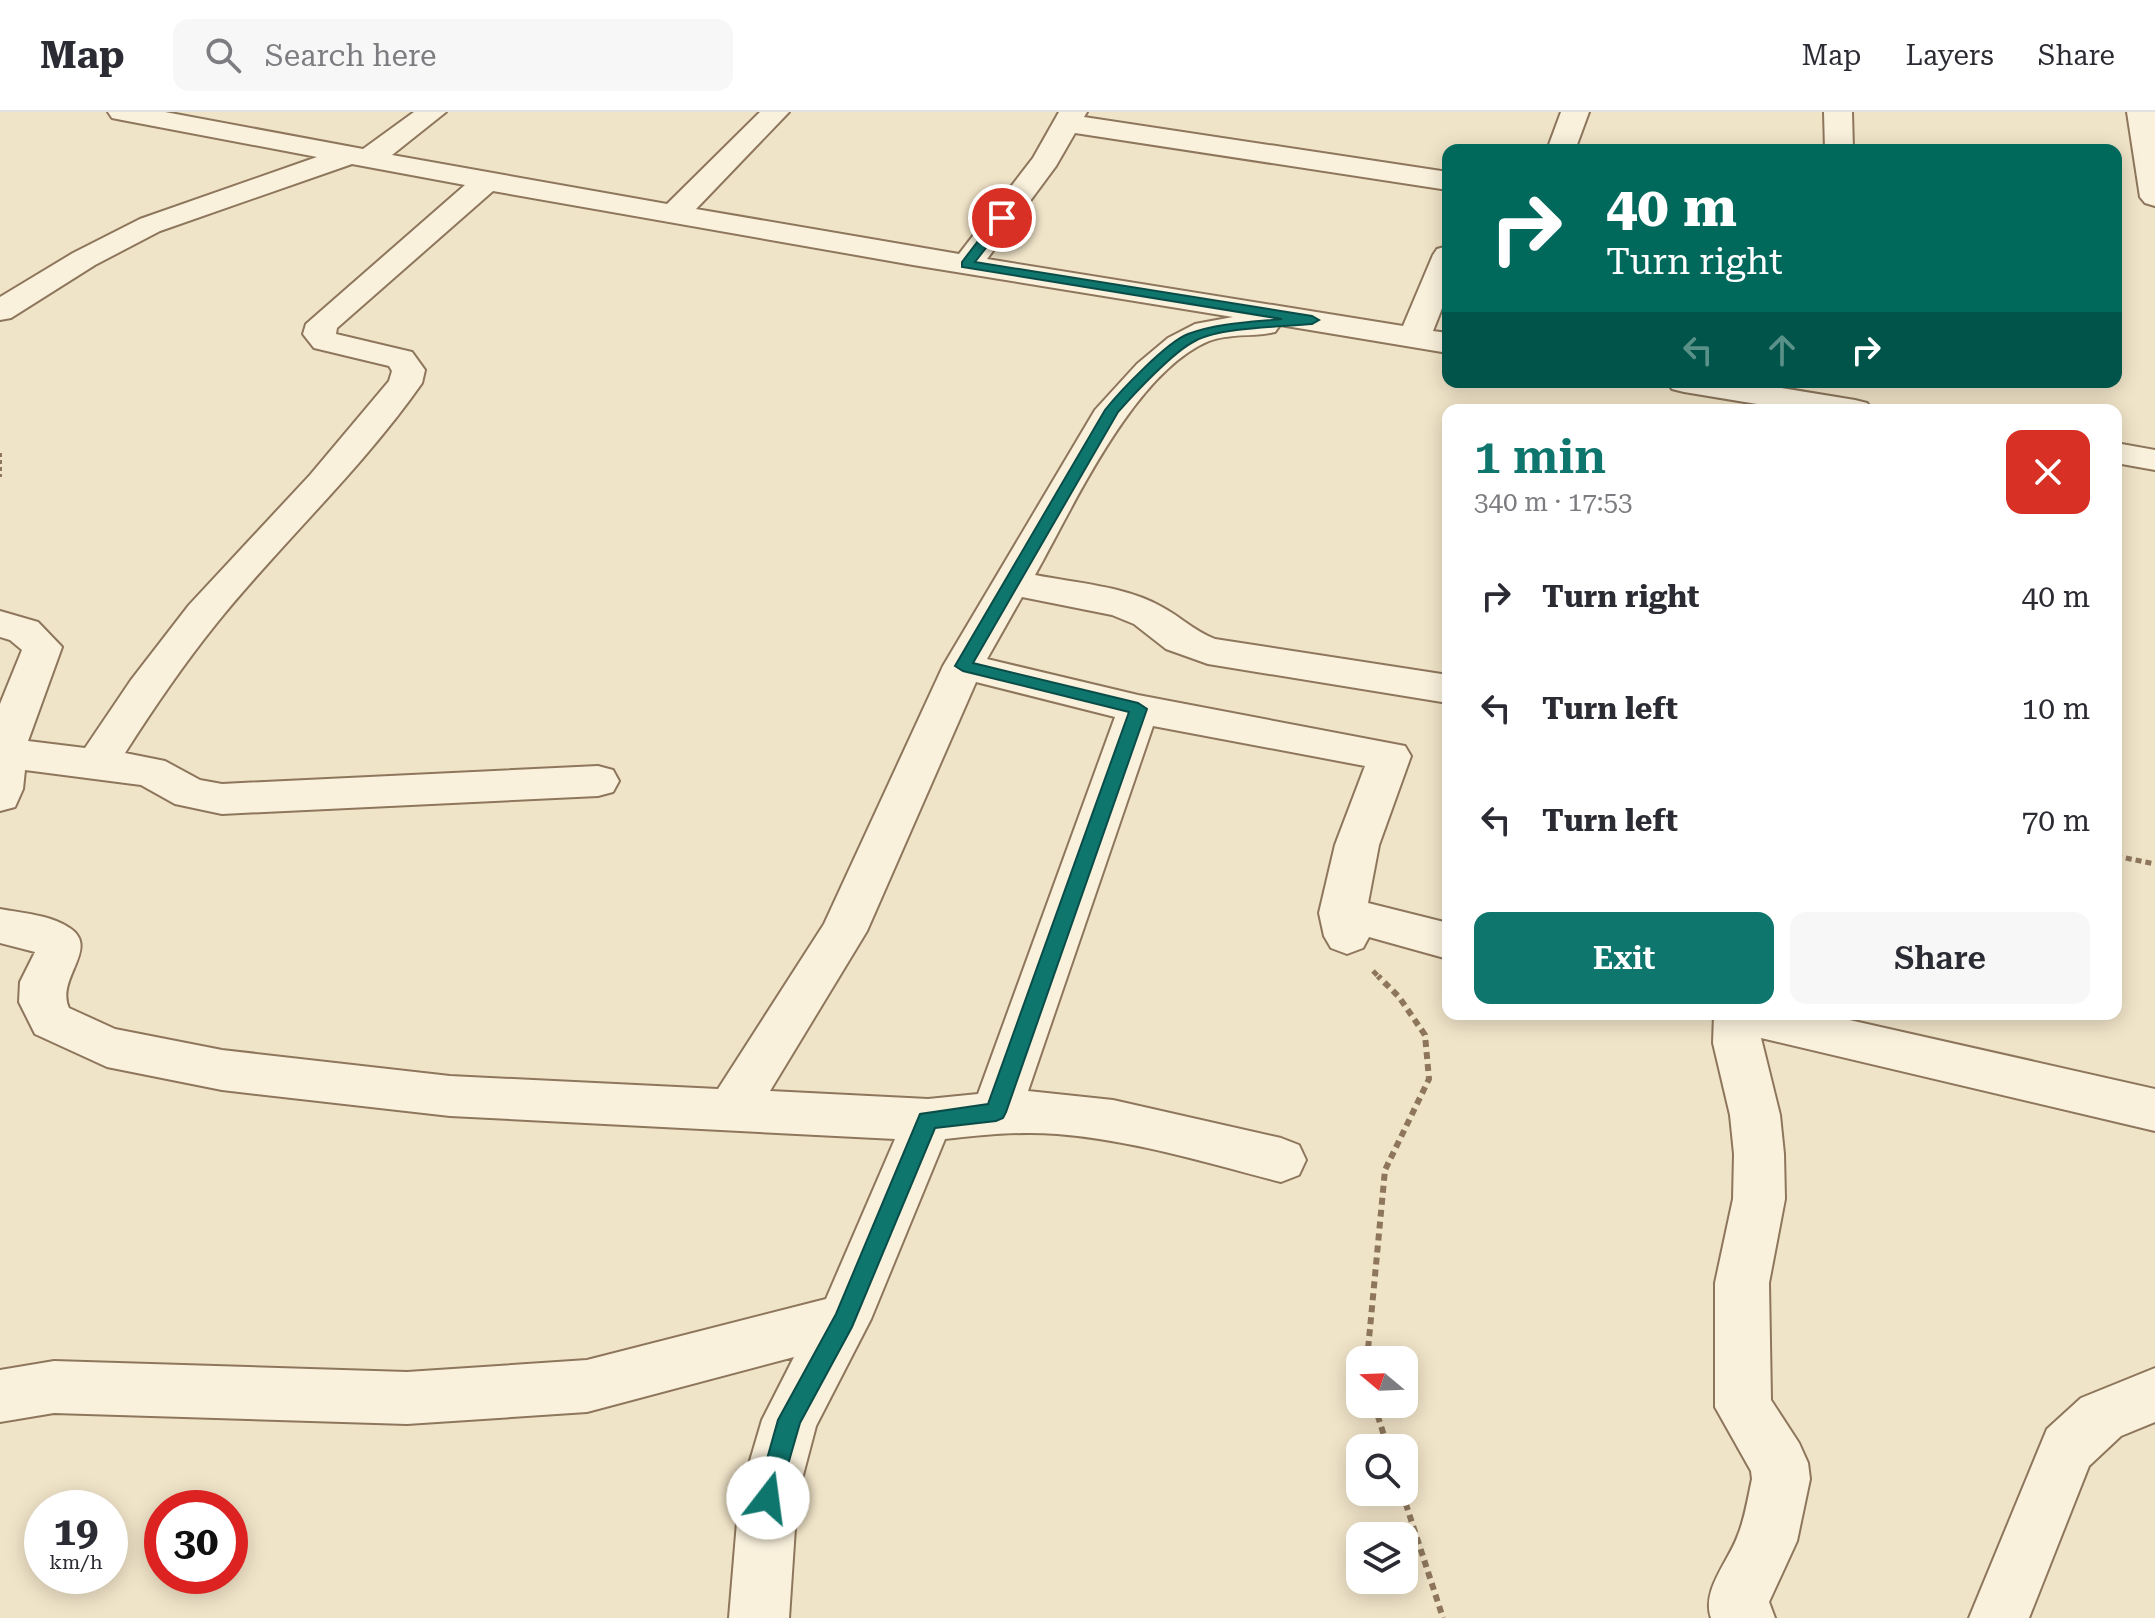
<!DOCTYPE html>
<meta charset="utf-8">
<style>
:root{--surface:#fff;--page:#f7f7f7;--text:#2b2b33;--muted:#7c7c81;--line:#e1e1e2;--accent:#0f766e}
body{margin:0;font-family:"Roboto Serif",serif;background:var(--page);color:var(--text);height:100vh;display:flex;flex-direction:column;font-size:30px;white-space:nowrap}
*{box-sizing:border-box;margin:0}
p{font-size:26px;color:var(--muted)}
.icon{flex:none;width:44px;height:44px;fill:none;stroke:currentColor;stroke-width:2;stroke-linecap:round;stroke-linejoin:round}
.map{position:relative;flex:1;overflow:hidden}
.details{position:absolute;left:1442px;top:292px;width:680px;height:616px;display:flex;flex-direction:column;background:var(--surface);border-radius:16px;box-shadow:0 4px 20px #0003}
.details>*{flex:none}
.guide{position:absolute;left:1442px;top:32px;width:680px;height:244px;border-radius:16px;box-shadow:0 4px 20px #0003;background:#00695c;color:#fff;overflow:hidden}
.needle{width:52px;rotate:289deg}
.buttons{position:absolute;left:1346px;top:1234px;display:grid;gap:16px}
.buttons a{display:grid;place-items:center;width:72px;height:72px;border-radius:16px;background:var(--surface);box-shadow:0 4px 20px #0003;font-size:40px}
.speed{position:absolute;left:24px;top:1378px;display:flex;gap:16px;font-size:40px;font-weight:700;text-align:center}
.speed>*{display:grid;place-content:center;width:104px;height:104px;border-radius:50%;background:var(--surface);box-shadow:0 4px 20px #0003;line-height:1}
.speed small{font-size:20px;font-weight:400}
.speed .limit{border:12px solid #d22;background:#fff;color:#111}
.pin{position:absolute;display:grid;place-items:center;width:68px;height:68px;color:#fff;margin:-34px;border:4px solid #fff;border-radius:50%;box-shadow:0 2px 8px #0007}
.me{position:absolute;width:88px;margin:-44px;rotate:15deg;stroke-linejoin:round;filter:drop-shadow(0 0 6px #0008)}
.turn{display:flex;align-items:center;gap:28px;height:168px;padding:0 32px;font-size:36px}
.turn .icon{width:104px;height:104px;stroke-width:2.5}
.turn b{display:block;font-size:56px;line-height:68px}
.lanes{display:flex;align-items:center;height:76px;padding:0 32px;background:#0003;justify-content:center;gap:40px;direction:ltr}
.lanes .off{opacity:.35}
.round{display:grid;place-items:center;flex:none;width:84px;height:84px;border-radius:16px;background:var(--page)}
.headline{display:flex;align-items:center;justify-content:space-between;height:136px;padding:0 32px}
h1{font-size:48px;font-weight:600;line-height:60px;color:var(--accent)}
.button{display:flex;gap:16px;margin-top:auto;padding:16px 32px}
.button a{flex:1;height:92px;border-radius:16px;background:var(--accent);color:#fff;font-size:32px;font-weight:600;line-height:92px;text-align:center}
.button a+a{background:var(--page);color:var(--text)}
ul{padding:0;list-style:none}
li{display:flex;align-items:center;gap:24px;height:112px;padding:0 32px}
li div{flex:1}
li b{display:block;font-size:30px}
li em{font-style:normal}
header{display:flex;align-items:center;gap:48px;box-sizing:border-box;height:112px;padding:0 40px;background:var(--surface);border-bottom:2px solid var(--line)}
header strong{font-size:38px}
nav{display:flex;gap:44px;margin-inline-start:auto;font-size:28px}
.search{width:560px;height:72px;background:var(--page);display:flex;align-items:center;gap:20px;box-sizing:border-box;padding:0 28px;border-radius:16px;color:var(--muted);font-size:30px}
.map>svg:first-child{display:block}
</style>
<header>
<strong>Map</strong>
<div class="search"><svg class="icon" aria-label="search" viewBox="0 0 24 24"><circle cx="10" cy="10" r="6"/><path d="M15 15l6 6"/></svg>Search here</div>
<nav><a>Map</a><a>Layers</a><a>Share</a></nav>
</header>
<div class="map">
<svg width="2155" height="1506" viewBox="0 0 2155 1506">
<rect width="100%" height="100%" fill="#f0e4c8"/>
<g fill="none" stroke-linecap="round" stroke-linejoin="round">
<g stroke="#8d765c" stroke-width="4">
<path id="street" d="M108,0H165L363,37L414,0H446L392,43L667,92L760,0H789L696,97L959,142L1033,46L1059,0H1087L1084,5L1448,60V78L1075,21L1056,54L987,147L1403,214L1433,143L1437,137L1448,134V181L1433,219L1448,221V241L1280,213L1275,220C1254,225 1229,221 1209,229C1133,261 1074,394 1035,463C1075,471 1126,474 1162,495C1181,505 1194,519 1215,527L1448,563V591L1208,552L1166,537L1134,512L1112,503L1022,485L987,547L1138,583L1405,634L1411,644L1379,733L1368,791L1448,811V847L1369,825L1363,836L1347,842L1331,836L1324,824L1319,801L1335,733L1365,654L1153,614L1028,979L1113,988L1281,1026L1299,1033L1306,1048L1299,1063L1281,1070C1207,1051 1133,1028 1057,1022C1019,1019 982,1023 945,1027L871,1207L816,1314L797,1386L789,1506H729L739,1386L762,1308L794,1245L587,1300L407,1312L54,1301L0,1310V1258L54,1249L407,1260L587,1248L826,1187L895,1027L450,1004L222,978L107,955L35,922L19,890L20,870L35,840L0,831V797C21,801 50,803 68,815C102,835 55,866 69,896L115,917L222,938L450,964L718,977L824,812L943,554L1095,298L1137,252L1168,226L1195,212L1233,205L913,153L493,79L337,216L336,222L412,240L425,258L422,271C361,358 282,430 216,512C183,553 153,597 125,641L165,649L200,668L222,672L598,654L613,658L619,669L613,680L598,684L222,702L175,692L141,673L25,658L23,677L15,695L0,699V592L22,538L10,528L0,525V499L38,510L62,535L28,629L85,636L131,568L189,493L310,363L389,269L392,259L389,254L314,236L303,222L306,212L465,73L352,52L160,119L95,153L11,206L0,208V185L73,141L140,107L317,45L122,8L112,6ZM976,570L1115,605L978,982L928,987L770,979L867,819Z
M1561,0H1589L1575,38H1547Z
M1824,0H1852L1853,38H1825Z
M2127,0H2155V94L2145,91L2140,85Z
M1667,270H1745L1855,288L1867,291L1872,298H1793L1684,280L1672,277Z
M2116,331L2155,338V358L2116,351Z
M1714,902H1823L2155,977V1019L1761,926L1780,1003L1784,1042L1785,1087L1769,1171L1771,1288L1799,1331L1808,1351L1810,1367L1797,1429L1769,1490L1775,1506H1711C1701,1478 1729,1449 1738,1423C1745,1406 1748,1385 1752,1367L1751,1359L1715,1295V1171L1733,1087L1734,1042L1730,1003L1713,931Z
M2155,1256V1310L2121,1324L2089,1354L2029,1506H1969L2047,1317L2081,1286Z"/>
</g>
<path stroke="#8d765c" stroke-width="4" stroke-dasharray="4 3" stroke-linecap="butt" d="M0,341V365"/>
<path stroke="#8d765c" stroke-width="5" stroke-dasharray="6 4" stroke-linecap="butt" d="M2116,744L2155,752
M1373,859L1380,866"/>
<path stroke="#8d765c" stroke-width="6" stroke-dasharray="7 5" stroke-linecap="butt" d="M1367,1248L1385,1058L1429,967L1425,923L1399,885L1378,864
M1374,1292L1388,1336
M1402,1380L1443,1506"/>
<use href="#street" fill="#faf1dc" fill-rule="evenodd"/>
</g>
<path fill="#0f766e" stroke="#0a4d48" stroke-width="2" d="M1002,102L1009,106L975,150L1312,204L1319,208L1312,212C1281,215 1221,215 1195,229C1174,239 1134,282 1118,300L973,551L1138,591L1147,597L1006,1000L1003,1006L996,1009L935,1016L852,1215L800,1311L776,1394L768,1397L759,1394L756,1386L778,1308L836,1202L920,1002L988,992L1129,600L963,559L955,554L1105,298C1120,279 1167,230 1188,222C1217,211 1251,210 1282,207L962,155V150L998,103Z"/>
</svg>
<div class="buttons">
<a><svg class="needle" viewBox="-14 -14 28 28"><path d="M0-13l5 13h-10z" fill="#e53935"/><path d="M0 13l5-13h-10z" fill="#7c7c81"/></svg></a>
<a><svg class="icon" aria-label="search" viewBox="0 0 24 24"><circle cx="10" cy="10" r="6"/><path d="M15 15l6 6"/></svg></a>
<a><svg class="icon" aria-label="layers" viewBox="0 0 24 24"><path d="M12 4l9 5-9 5-9-5zM3 14l9 5 9-5"/></svg></a>
</div>
<div class="speed"><div>19<small>km/h</small></div><div class="limit">30</div></div>
<div class="pin" style="left:1002px;top:106px;background:#d93025"><svg class="icon" aria-label="arrive" viewBox="0 0 24 24"><path d="M6 21V4h12l-3 4 3 4H6"/></svg></div>
<svg class="me" style="left:768px;top:1386px" viewBox="-20 -20 40 40"><circle r="19" fill="#fff"/><path d="M0-13L10 11 0 6-10 11z" fill="#0f766e"/></svg>
<div class="guide">
<div class="turn"><svg class="icon" aria-label="right" viewBox="0 0 24 24"><path d="M7 20v-9h11M14 6l5 5-5 5"/></svg><div><b>40 m</b>Turn right</div></div>
<div class="lanes"><svg class="icon off" aria-label="left" viewBox="0 0 24 24"><path d="M17 20v-9H6M10 6l-5 5 5 5"/></svg><svg class="icon off" aria-label="ahead" viewBox="0 0 24 24"><path d="M12 20V5M6 11l6-6 6 6"/></svg><svg class="icon" aria-label="right" viewBox="0 0 24 24"><path d="M7 20v-9h11M14 6l5 5-5 5"/></svg></div>
</div>
<section class="details">
<div class="headline"><div><h1>1 min</h1><p>340 m · 17:53</p></div><a class="round" style="background:#d93025;color:#fff"><svg class="icon" aria-label="close" viewBox="0 0 24 24"><path d="M6 6l12 12M18 6L6 18"/></svg></a></div>
<ul>
<li><svg class="icon" aria-label="right" viewBox="0 0 24 24"><path d="M7 20v-9h11M14 6l5 5-5 5"/></svg><div><b>Turn right</b></div><em>40 m</em></li>
<li><svg class="icon" aria-label="left" viewBox="0 0 24 24"><path d="M17 20v-9H6M10 6l-5 5 5 5"/></svg><div><b>Turn left</b></div><em>10 m</em></li>
<li><svg class="icon" aria-label="left" viewBox="0 0 24 24"><path d="M17 20v-9H6M10 6l-5 5 5 5"/></svg><div><b>Turn left</b></div><em>70 m</em></li>
</ul>
<div class="button"><a>Exit</a><a>Share</a></div>
</section>
</div>
